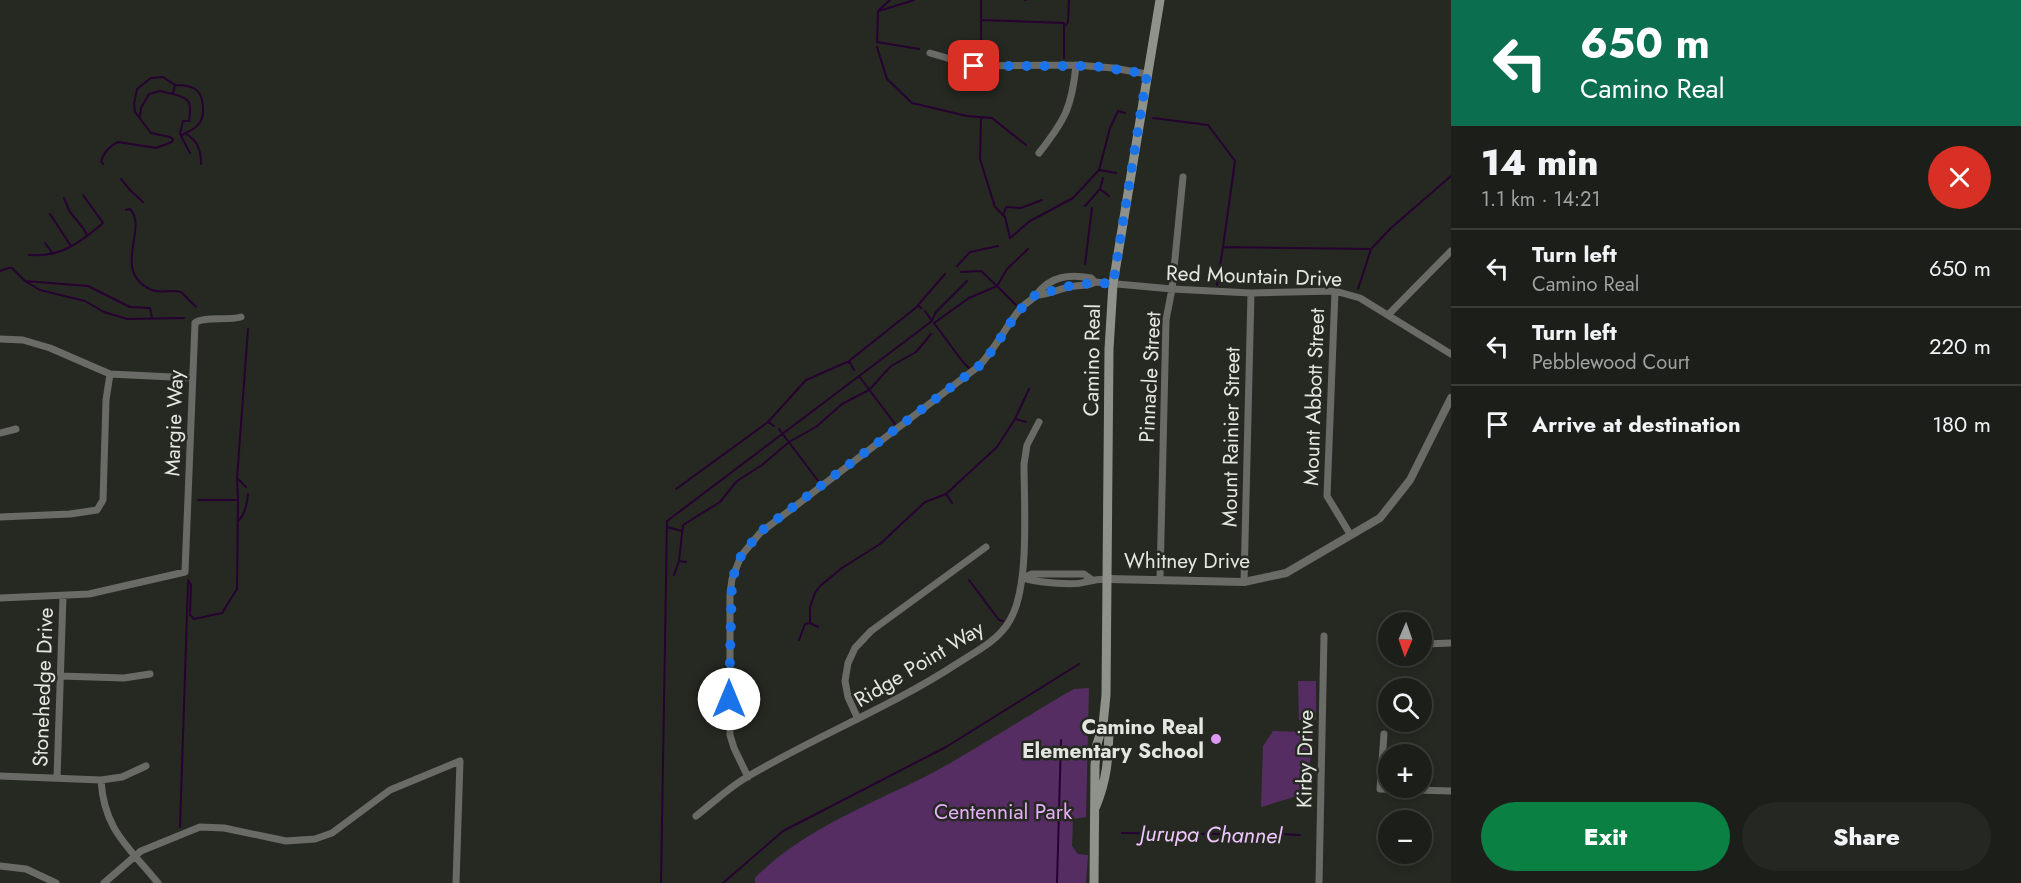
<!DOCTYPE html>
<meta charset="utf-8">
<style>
:root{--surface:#1c1f19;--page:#252722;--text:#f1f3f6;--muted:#a0a2a2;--line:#3a3d38;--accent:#0b8043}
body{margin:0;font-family:Jost,sans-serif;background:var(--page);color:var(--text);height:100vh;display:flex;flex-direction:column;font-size:22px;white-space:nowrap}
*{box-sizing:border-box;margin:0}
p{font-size:20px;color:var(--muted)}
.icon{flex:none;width:33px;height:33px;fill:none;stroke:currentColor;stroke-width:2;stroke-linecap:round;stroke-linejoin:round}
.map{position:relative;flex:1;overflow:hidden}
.side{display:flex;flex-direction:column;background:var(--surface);width:570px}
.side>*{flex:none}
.hud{background:#0b6e4f;color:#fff;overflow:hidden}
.needle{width:39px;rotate:182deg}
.tools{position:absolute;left:1378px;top:612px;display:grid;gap:12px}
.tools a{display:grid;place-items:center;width:54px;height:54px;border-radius:50%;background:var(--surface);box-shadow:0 3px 9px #0003,0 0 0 2px var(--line);font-size:30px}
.pin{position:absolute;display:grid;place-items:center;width:51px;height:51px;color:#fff;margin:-26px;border-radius:12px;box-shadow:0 3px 9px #0006}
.me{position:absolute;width:66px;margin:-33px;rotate:0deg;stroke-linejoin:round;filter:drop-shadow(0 0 4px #0008)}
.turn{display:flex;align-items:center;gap:21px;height:126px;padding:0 30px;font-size:27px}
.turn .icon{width:78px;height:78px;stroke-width:2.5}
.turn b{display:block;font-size:42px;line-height:51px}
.round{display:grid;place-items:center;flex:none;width:63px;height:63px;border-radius:32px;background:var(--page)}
.summary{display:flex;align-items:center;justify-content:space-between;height:102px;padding:0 30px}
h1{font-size:36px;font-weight:800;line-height:45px}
.action{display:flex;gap:12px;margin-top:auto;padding:12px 30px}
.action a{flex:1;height:69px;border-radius:36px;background:var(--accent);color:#fff;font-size:24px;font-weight:800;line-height:69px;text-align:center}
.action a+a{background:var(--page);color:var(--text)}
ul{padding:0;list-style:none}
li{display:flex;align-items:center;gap:18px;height:78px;padding:0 30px;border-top:2px solid var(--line)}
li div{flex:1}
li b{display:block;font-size:22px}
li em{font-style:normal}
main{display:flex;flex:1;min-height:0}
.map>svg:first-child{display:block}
</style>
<main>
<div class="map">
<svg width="1451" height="883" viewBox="0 0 1451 883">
<rect width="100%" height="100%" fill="#262921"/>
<path fill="#552d63" d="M1298,681H1316V720H1299Z
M1089,688L1086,817L1073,819L1072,846L1078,854L1088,855L1086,883H755V878C804,828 875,803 936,771C983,745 1028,715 1074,689Z
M1273,731L1313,732L1307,793L1261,807L1263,746Z"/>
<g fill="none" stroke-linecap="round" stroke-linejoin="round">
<path stroke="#260231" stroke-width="2" d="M890,0L878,11L877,42L919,49
M981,0V20L1064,23V58
M1025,0H1026
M879,11L914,0
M981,20V59
M1065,26L1068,22L1069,0
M877,47L887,79L912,103L967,116L992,118L1026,145
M140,116L141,108L149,94L160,91L173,94
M984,117L981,119L980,159L995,207L1005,217L1010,238L1030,221L1073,198L1099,170L1110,128L1118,111L1125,113
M1153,118L1208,125L1235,161L1223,247
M185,133C198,141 201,150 201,164
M181,136C186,132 194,130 198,125C206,117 204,94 195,89C189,85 181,85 175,85L173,94C190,98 192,102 189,121H183L180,134L190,153
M103,164L101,161C104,152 109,146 118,142L156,148L172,142L173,139L170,137L151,133L135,112L134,104L137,89L151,78L163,77L175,85
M1099,170L1116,173
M121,179L130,190L143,202
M1100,189L1103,178
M64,198L70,212L83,228L87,235
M1085,206L1100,189L1109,196
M126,210L130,209C149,228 110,272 152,290C161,294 171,289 181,292L196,307
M1004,213L1006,207L1021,208L1042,200
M50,214L71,246
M45,243L53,254
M29,255C60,258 81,242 103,223L83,195
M1085,264L1092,208
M957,266L970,252L998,246
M0,271L8,268H12L25,281L40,290L85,301L104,312L127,319L184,318
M961,272L981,271L997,286L969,298L934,323L963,362L969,368
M25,281L88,286L130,307L150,308L152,318
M1217,285L1223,247L1371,249
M1358,289L1371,249L1391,228L1451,176
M1016,305L997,286L1007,269L1028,249
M921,308L918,305L945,274
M932,320L936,312L967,281
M854,370L849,361L918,306
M859,376L895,424
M768,422L774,426
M1026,422L1015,419L1029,389
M779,429L819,482
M238,479L246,487
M676,489L768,422L806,380L847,362L849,363
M947,495L952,503
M238,500L237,479L248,329
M238,521C245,515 247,504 248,494
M667,527L682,531
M679,561L686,562
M674,575L679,561L683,525L720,502L737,481L762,465L789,442L816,427L842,404L869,390L891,366L916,352L931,334
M188,580L191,585L190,615L194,619L222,613L237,589L238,500H198
M969,580L999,620L1003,621
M810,623L818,627
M799,640L805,624L810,623V607L815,593L820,586L842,568L880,544L925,502L946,494L997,447L1015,419
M180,827L188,583
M1122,833L1218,834L1242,832L1300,835
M661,883L667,521L932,321L925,311
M723,883L783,831L946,747L1079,664
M1057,883L1061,740"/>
<path stroke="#6a6b67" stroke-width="7" d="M930,53L974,66L1076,65L1113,68L1147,74
M1039,153C1065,120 1072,107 1076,65
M1335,291L1327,496L1350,534
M1037,295C1050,295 1062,287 1075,286C1083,285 1089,286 1095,282L1172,289L1251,293L1335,291L1360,298L1451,354
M1388,315L1451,251
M0,339L23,340L50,348L110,374L192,378
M0,433L16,429
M0,517L70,514L97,510L103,500L106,400L110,374
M1023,578C1033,582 1074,586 1085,582C1093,580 1099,579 1108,579
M1023,578L1032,574H1084L1091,579
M1160,579L1166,320L1172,289L1183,177
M1244,582L1251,293
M0,598L89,594L185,572L195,323C203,316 227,321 241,317
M1426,644L1451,643
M60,676L124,678L150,674
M858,719L848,697L845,681L848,663L855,648L871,631L986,547
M1384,734L1380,789L1451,791
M0,776L101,780L122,777L146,766
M748,777L734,748L730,735V594L732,579L741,556L760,533L979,366C995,349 1005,328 1020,309C1025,303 1033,300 1037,294C1051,276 1069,274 1091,278L1095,282
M57,778L63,596
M101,780C104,830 128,846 158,883
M696,816C713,803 728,788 747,777C816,736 891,707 958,663C977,651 999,640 1010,620C1030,586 1024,505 1024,464L1027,445L1039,422
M0,866L26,869L56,883
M104,883L141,851L200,827L224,828L286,841L315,839L332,833L390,790L460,761L456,883
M1319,883L1324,636"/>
<path stroke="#6a6b67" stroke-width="8" d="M1108,579L1244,582L1286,573L1380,518L1410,480L1451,398"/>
<path stroke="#8f928b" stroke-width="9" d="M1096,806C1107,779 1108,760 1109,732L1103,725
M1094,883L1095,765L1097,744L1103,725L1106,695L1109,349L1113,284L1160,0"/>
</g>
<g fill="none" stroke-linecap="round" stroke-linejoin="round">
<path stroke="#1a73e8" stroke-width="10" stroke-dasharray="0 18" d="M729,699L732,579L741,556L760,532L979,366C1001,344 1011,313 1037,294C1046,295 1052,290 1060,288C1078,284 1095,282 1113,284L1147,74L1094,66H974"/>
</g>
<circle fill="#dc99f4" stroke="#262921" stroke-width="2" cx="1216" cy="739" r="6"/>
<g text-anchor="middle" stroke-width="5" stroke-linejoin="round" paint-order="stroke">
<g font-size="21" fill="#e4e6e1" stroke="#262921">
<text transform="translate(1254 276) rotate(2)" y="7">Red Mountain Drive</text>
<text transform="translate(1092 360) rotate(-89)" y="7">Camino Real</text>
<text transform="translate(1150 377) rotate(-87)" y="7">Pinnacle Street</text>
<text transform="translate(1314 397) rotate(-88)" y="7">Mount Abbott Street</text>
<text transform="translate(174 423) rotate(-88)" y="7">Margie Way</text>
<text transform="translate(1231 437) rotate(-89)" y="7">Mount Rainier Street</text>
<text x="1187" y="568">Whitney Drive</text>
<text transform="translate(919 664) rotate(-31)" y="7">Ridge Point Way</text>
<text transform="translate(43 687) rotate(-88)" y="7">Stonehedge Drive</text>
<text transform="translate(1305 759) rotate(-89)" y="7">Kirby Drive</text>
</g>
<g font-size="21" font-weight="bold" fill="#e4e6e1" stroke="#262921" text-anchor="end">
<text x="1204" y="734">Camino Real<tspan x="1204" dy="24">Elementary School</tspan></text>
</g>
<g font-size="21" fill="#e6affa" stroke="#262921">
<text x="1003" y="819">Centennial Park</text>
</g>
<g font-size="22" font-style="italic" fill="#efc6fe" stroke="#262921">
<text transform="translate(1211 834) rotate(1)" y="8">Jurupa Channel</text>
</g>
</g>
</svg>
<div class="tools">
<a><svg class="needle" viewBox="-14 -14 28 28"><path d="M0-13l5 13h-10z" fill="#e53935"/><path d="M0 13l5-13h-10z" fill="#a0a2a2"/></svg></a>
<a><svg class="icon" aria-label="search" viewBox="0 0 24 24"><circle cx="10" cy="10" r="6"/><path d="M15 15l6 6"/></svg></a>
<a>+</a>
<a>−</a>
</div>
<div class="pin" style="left:974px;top:66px;background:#d93025"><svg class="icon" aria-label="arrive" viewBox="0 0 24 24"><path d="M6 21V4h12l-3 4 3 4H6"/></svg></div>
<svg class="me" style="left:729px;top:699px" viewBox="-20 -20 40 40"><circle r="19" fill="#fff"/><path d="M0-13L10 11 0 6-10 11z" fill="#1a73e8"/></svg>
</div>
<section class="side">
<div class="hud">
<div class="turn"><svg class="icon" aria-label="left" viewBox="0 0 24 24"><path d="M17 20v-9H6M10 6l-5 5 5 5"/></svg><div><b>650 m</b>Camino Real</div></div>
</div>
<div class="summary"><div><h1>14 min</h1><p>1.1 km · 14:21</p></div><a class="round" style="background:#d93025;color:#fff"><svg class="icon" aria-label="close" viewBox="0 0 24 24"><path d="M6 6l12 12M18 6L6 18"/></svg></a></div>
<ul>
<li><svg class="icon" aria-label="left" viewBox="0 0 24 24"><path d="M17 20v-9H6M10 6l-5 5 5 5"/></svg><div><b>Turn left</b><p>Camino Real</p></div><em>650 m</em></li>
<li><svg class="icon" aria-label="left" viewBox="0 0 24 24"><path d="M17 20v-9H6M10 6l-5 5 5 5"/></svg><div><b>Turn left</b><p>Pebblewood Court</p></div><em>220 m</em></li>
<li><svg class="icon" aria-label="arrive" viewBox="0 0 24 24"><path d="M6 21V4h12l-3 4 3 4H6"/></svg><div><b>Arrive at destination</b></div><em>180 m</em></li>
</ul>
<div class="action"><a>Exit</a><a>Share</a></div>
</section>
</main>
